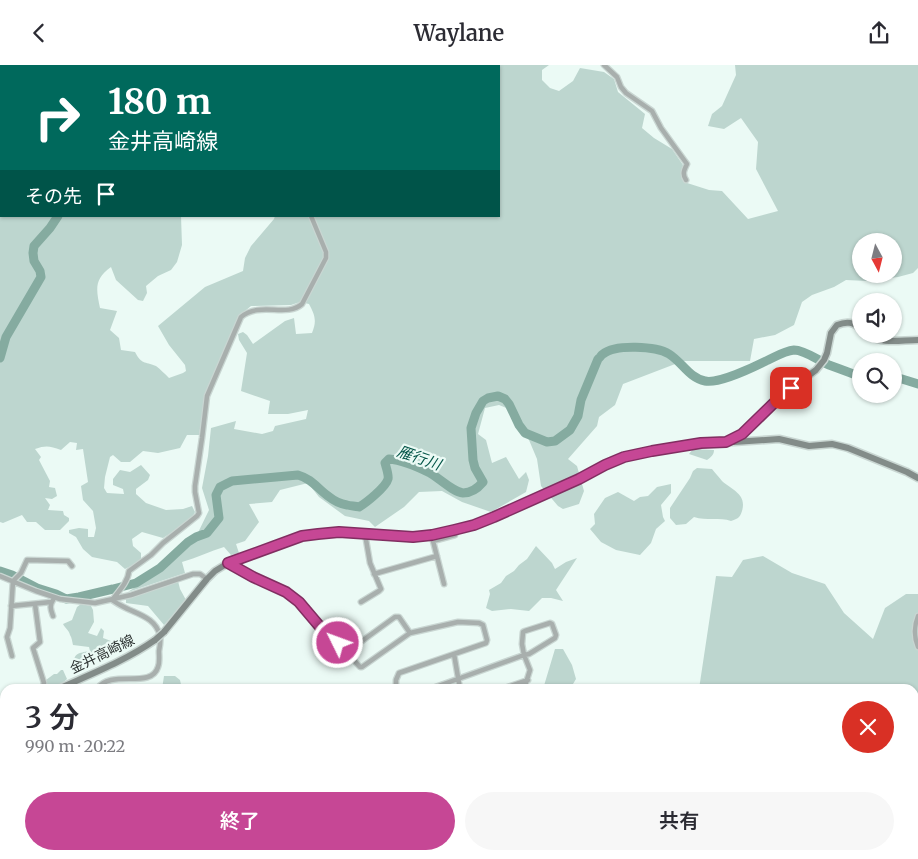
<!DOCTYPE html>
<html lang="ja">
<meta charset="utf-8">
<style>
:root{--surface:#fff;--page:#f7f7f7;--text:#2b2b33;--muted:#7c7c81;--accent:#c64795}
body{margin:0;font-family:Merriweather,"Noto Sans JP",serif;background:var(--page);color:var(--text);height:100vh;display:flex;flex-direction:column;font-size:19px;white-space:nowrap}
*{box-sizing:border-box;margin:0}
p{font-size:16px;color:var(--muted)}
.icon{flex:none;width:28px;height:28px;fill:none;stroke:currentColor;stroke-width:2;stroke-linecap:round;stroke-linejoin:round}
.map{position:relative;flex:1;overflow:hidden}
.sheet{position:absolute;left:0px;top:619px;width:919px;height:176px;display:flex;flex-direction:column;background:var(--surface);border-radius:15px 15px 0 0;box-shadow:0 1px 4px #0004}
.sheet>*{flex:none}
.hud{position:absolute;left:0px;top:0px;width:500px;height:152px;box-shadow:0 1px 4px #0004;background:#00695c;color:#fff;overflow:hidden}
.needle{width:32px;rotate:173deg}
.fabs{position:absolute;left:852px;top:168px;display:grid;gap:10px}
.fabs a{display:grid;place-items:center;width:50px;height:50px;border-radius:50%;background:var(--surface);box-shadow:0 1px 4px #0004;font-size:25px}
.pin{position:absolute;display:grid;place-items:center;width:42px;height:42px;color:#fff;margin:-21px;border-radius:10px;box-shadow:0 2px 8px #0006}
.me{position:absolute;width:55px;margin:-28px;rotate:312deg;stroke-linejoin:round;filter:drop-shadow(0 0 4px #0008)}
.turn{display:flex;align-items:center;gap:18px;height:105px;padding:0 25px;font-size:22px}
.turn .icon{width:65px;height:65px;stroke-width:2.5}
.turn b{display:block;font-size:35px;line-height:42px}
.then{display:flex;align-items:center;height:48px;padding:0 25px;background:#0003;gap:10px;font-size:19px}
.round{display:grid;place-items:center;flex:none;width:52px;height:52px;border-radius:26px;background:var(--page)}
.overview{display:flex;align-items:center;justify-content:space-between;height:85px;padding:0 25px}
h1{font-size:30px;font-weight:600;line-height:38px}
.primary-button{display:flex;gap:10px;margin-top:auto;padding:10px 25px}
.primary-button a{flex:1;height:58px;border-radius:30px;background:var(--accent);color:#fff;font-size:20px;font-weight:600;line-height:58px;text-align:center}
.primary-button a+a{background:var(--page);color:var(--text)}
header{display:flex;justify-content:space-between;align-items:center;height:65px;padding:0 25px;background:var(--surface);font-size:22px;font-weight:600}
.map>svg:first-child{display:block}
</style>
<header><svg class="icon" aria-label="back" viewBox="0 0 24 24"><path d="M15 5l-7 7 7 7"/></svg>Waylane<svg class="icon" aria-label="share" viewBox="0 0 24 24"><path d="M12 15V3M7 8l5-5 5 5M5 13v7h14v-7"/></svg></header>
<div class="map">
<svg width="918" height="794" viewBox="0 0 918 794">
<rect width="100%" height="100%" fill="#ebfaf5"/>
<path fill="#bdd6cf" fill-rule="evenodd" d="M0,0H549L542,5V15L550,23L559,26L573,16L580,3L604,7L614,14L618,27L645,49L642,63L654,73L672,84L683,100L681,112L684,117L709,125L722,126L748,154L778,146L756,104L758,77L741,53L724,64L708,61L712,49L722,41L736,10L735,0H918V203L913,208L898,212L867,216L846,215L834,222L812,230L802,237L794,260L775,270L754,274L750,296H683L623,319L615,340L599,352L597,361L568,394L577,401L584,426L579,439L563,444L558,441L541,421L537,394L529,375L509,344L499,340L485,343L478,369L486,375L492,398L506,392L519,414L526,407L529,415L526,427L491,447L462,437L442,426L419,427L404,442L375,462L369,456L345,451L319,432L308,418L280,425L272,437L249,439L259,457L245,476L236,479L239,488L231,490L224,482C210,486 197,493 182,497L185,508L128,527L171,498L193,478L209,445L202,423L208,391L211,363L236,356L234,364L262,369L273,366L275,361L306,354L308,345L288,349H268L270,336L241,326L247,288L239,275L238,269L243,267L247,270L253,279L285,256L294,253L296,269L312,268C317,256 315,250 309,239L300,237L291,240L251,241L239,251L205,332L199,370H187L180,383L158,388L143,386L130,397H121L113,390L110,392L105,412L104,423L107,428L124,429L123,424L113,420V414L120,405L130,407L141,400L150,410L148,415L136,424V429L146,438L166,445L183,444L192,441L195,447L191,455L163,473L142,467L132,474L133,481L141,488V496L125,504L117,497L92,492L83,484L76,472L69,468V465L79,463L88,464V472H94L96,463L93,446L83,435L81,421L88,417L83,384L76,385L77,378L70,377L61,385C50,381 46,380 35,384L41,392L39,395L50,416L49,422L55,423L57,431L52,434L45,433L50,440L48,445L63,446L64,450L69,453V456L60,465H45L36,457H27L22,450L3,458L0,457ZM1,1H499V151H275L274,154L251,181L245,193L243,206L205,222L158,261L169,280L185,300L186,306L183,308L169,313C165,309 160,304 156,301C144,296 142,300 135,287L121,285L119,273L110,265L117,246L100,243C96,224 94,214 111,202L116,215L138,235L143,236L147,228L146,221L158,211L171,205L177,197L182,180L181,151H1ZM861,176H894V209H861Z
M693,384L714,385C714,390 711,392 707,395L689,389Z
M697,403L712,404C715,408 719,412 722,416C732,425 747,429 742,446C740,453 737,454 731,456C720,452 706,456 694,452L686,459L676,460L670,453V443L690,413L693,406Z
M671,419V428L661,440L663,452L665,456L656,464L651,478L640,490L616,485L601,477L590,464L595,459L594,449L605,433L618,427L634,436L640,432L648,431L657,422Z
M536,481L552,498L555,504L566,497L577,493L556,525L563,536L551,533H542L529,546L511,544L492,546L486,543L490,529L489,525L501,518L506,511L514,506L519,500L527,494Z
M763,491L792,508L825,519L844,548L873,574L885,543L906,529H918V739H914V624H699L716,511L732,512L743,495Z
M178,516L180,524L186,535L164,560L148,541L126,538V534Z
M81,539L91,541L93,545L94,557L88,568L97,571L101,563L104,566L103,573L111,576L101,590L81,597L78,600L74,599C73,587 81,588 90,586L89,582L73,580C72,576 72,573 70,570C69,565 65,563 63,559L72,555L77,542Z
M555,584H563L572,600L576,614L570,624H543Z
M61,605H63L67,614C61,620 51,624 42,624L46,615L54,609H57Z
M164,611H175L180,615L182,624H162Z
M0,705L5,706V763L0,771Z
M263,790H324V794H262Z
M368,790H447L446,794H368Z
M523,790H662L663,794H522L523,791Z"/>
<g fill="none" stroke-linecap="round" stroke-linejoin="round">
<path stroke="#85aba0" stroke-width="9" d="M0,293L6,272L41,212L40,206L34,196L33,188L34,181L50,163L58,151
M894,313L902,314L918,319
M0,506L12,510L37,523L56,529L66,534L79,532L113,524L136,518L160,503L188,477L196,472L207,468L219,453L216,430L220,422L232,416L298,410C312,414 317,423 328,431C333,435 340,439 347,440C351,441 355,441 359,442C366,438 386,422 388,414C389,410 386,402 385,398L389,394C402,395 418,402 430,408C439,413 453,427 463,428C471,428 478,423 483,417L475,403L473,395L471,363L476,348L483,336L488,333L498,331L505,334L509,339L519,360L525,368L547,377L555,376L570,365L578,351L581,335L598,294C599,294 602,289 603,289C615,279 656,281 669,289C682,297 689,313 705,316C718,319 754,302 766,296C775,292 784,286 794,285C805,285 819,296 829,300C840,304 851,308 861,312"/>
<g stroke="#c9d6d2" stroke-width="7">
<path id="street" d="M604,0L617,12L621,22L626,28L652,46L661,63L687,99C684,105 682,109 686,115
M350,1L351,0
M228,498L286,527L299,537L321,563L338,578L360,602H362L410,568L458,557L479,558L483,560L487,575L486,578L399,608L396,615V624
M374,509L437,491
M0,511L36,526L60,534L95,538L131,530L193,509H200L207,514
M444,519L433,476L455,470L454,465
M53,535C49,541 51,545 53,551
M361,537L379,526L381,524L370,498L365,469
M35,539L40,577L33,583L44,618L42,624
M11,541L51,537
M918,551C914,561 914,572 918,582
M347,587L395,552H399L410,568
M454,589L460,624
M12,591L7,572L10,563L13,516L21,508L27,495L68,496L72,501
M97,624C111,603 151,625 158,602C160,597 159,591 159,586C160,581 161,576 160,571C156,552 136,549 122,541C118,539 115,537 112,535C119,526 128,517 129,506L151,490L163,478L197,451L199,448L195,427V421L202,373L207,331L241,252C261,236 286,253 302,239L326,193V187L311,151
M430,624L524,590L529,589L555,573L556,570L552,559L550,558L525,566L523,567L522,579L524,590L530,605L524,624
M502,624L528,615
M0,781L5,777
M51,790L53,794"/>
</g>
<g stroke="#c9d6d2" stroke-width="9">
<path id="secondary" d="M867,269C883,280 900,275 918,275
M728,377L742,369L781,331L816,305L824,295L827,288L831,268L837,260C847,256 853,257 861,264
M164,567L207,514L215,506L228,498L265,484L302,471L318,469L339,467L413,473L432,470L454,465L474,460L495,452L579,414L605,400L624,392L651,386L701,378L734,377L779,374L809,381L832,379L848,383L907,407L918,413
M58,624C91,609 125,596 155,575
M0,649L5,647
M449,794L451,790"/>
</g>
<use href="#street" stroke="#a8afad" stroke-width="4.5"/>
<use href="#secondary" stroke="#838c89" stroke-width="6"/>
<g stroke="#c9d6d2" stroke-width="9" stroke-linecap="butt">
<path id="secondary-bridge" d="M155,575L164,567"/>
</g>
<use href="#secondary-bridge" stroke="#838c89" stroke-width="6"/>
</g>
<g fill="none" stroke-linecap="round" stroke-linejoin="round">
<g stroke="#812e61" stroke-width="12">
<path id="route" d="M338,578L321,563L299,537L286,527L253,512L228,498L302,471L318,469L339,467L413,472L432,470L454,465L474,460L494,452L579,414L605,400L624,392L652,386L701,378L726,377L742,369L781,331L791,323"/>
</g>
<use href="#route" stroke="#c64795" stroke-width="9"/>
</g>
<g text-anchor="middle" stroke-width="4.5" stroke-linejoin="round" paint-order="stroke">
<g font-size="14" fill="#2d3332" stroke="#ebfaf5">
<text transform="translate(102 589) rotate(-26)" y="5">金井高崎線</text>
</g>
<g font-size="15" font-style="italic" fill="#035547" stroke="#ebfaf5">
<text transform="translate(419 393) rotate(19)" y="5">雁行川</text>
</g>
</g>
</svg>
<div class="fabs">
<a><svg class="needle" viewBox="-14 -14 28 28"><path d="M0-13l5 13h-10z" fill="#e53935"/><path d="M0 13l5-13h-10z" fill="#7c7c81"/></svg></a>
<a><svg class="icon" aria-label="sound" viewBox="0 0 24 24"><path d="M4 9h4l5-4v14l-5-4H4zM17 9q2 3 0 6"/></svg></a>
<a><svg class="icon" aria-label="search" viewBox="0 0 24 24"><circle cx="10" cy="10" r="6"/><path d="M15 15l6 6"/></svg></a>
</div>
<div class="pin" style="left:791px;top:323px;background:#d93025"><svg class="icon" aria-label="arrive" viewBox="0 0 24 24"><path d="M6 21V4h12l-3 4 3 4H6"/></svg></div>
<svg class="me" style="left:338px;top:578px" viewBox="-20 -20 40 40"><circle r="17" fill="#c64795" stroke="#fff" stroke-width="3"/><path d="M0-11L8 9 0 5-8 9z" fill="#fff"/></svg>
<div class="hud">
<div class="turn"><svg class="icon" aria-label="right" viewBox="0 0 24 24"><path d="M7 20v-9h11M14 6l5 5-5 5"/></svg><div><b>180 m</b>金井高崎線</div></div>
<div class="then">その先<svg class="icon" aria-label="arrive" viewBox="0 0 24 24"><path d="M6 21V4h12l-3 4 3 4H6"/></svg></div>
</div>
<section class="sheet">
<div class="overview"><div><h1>3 分</h1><p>990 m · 20:22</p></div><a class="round" style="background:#d93025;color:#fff"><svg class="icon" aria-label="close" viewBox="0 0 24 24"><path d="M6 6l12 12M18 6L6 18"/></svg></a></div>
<div class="primary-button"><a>終了</a><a>共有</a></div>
</section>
</div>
